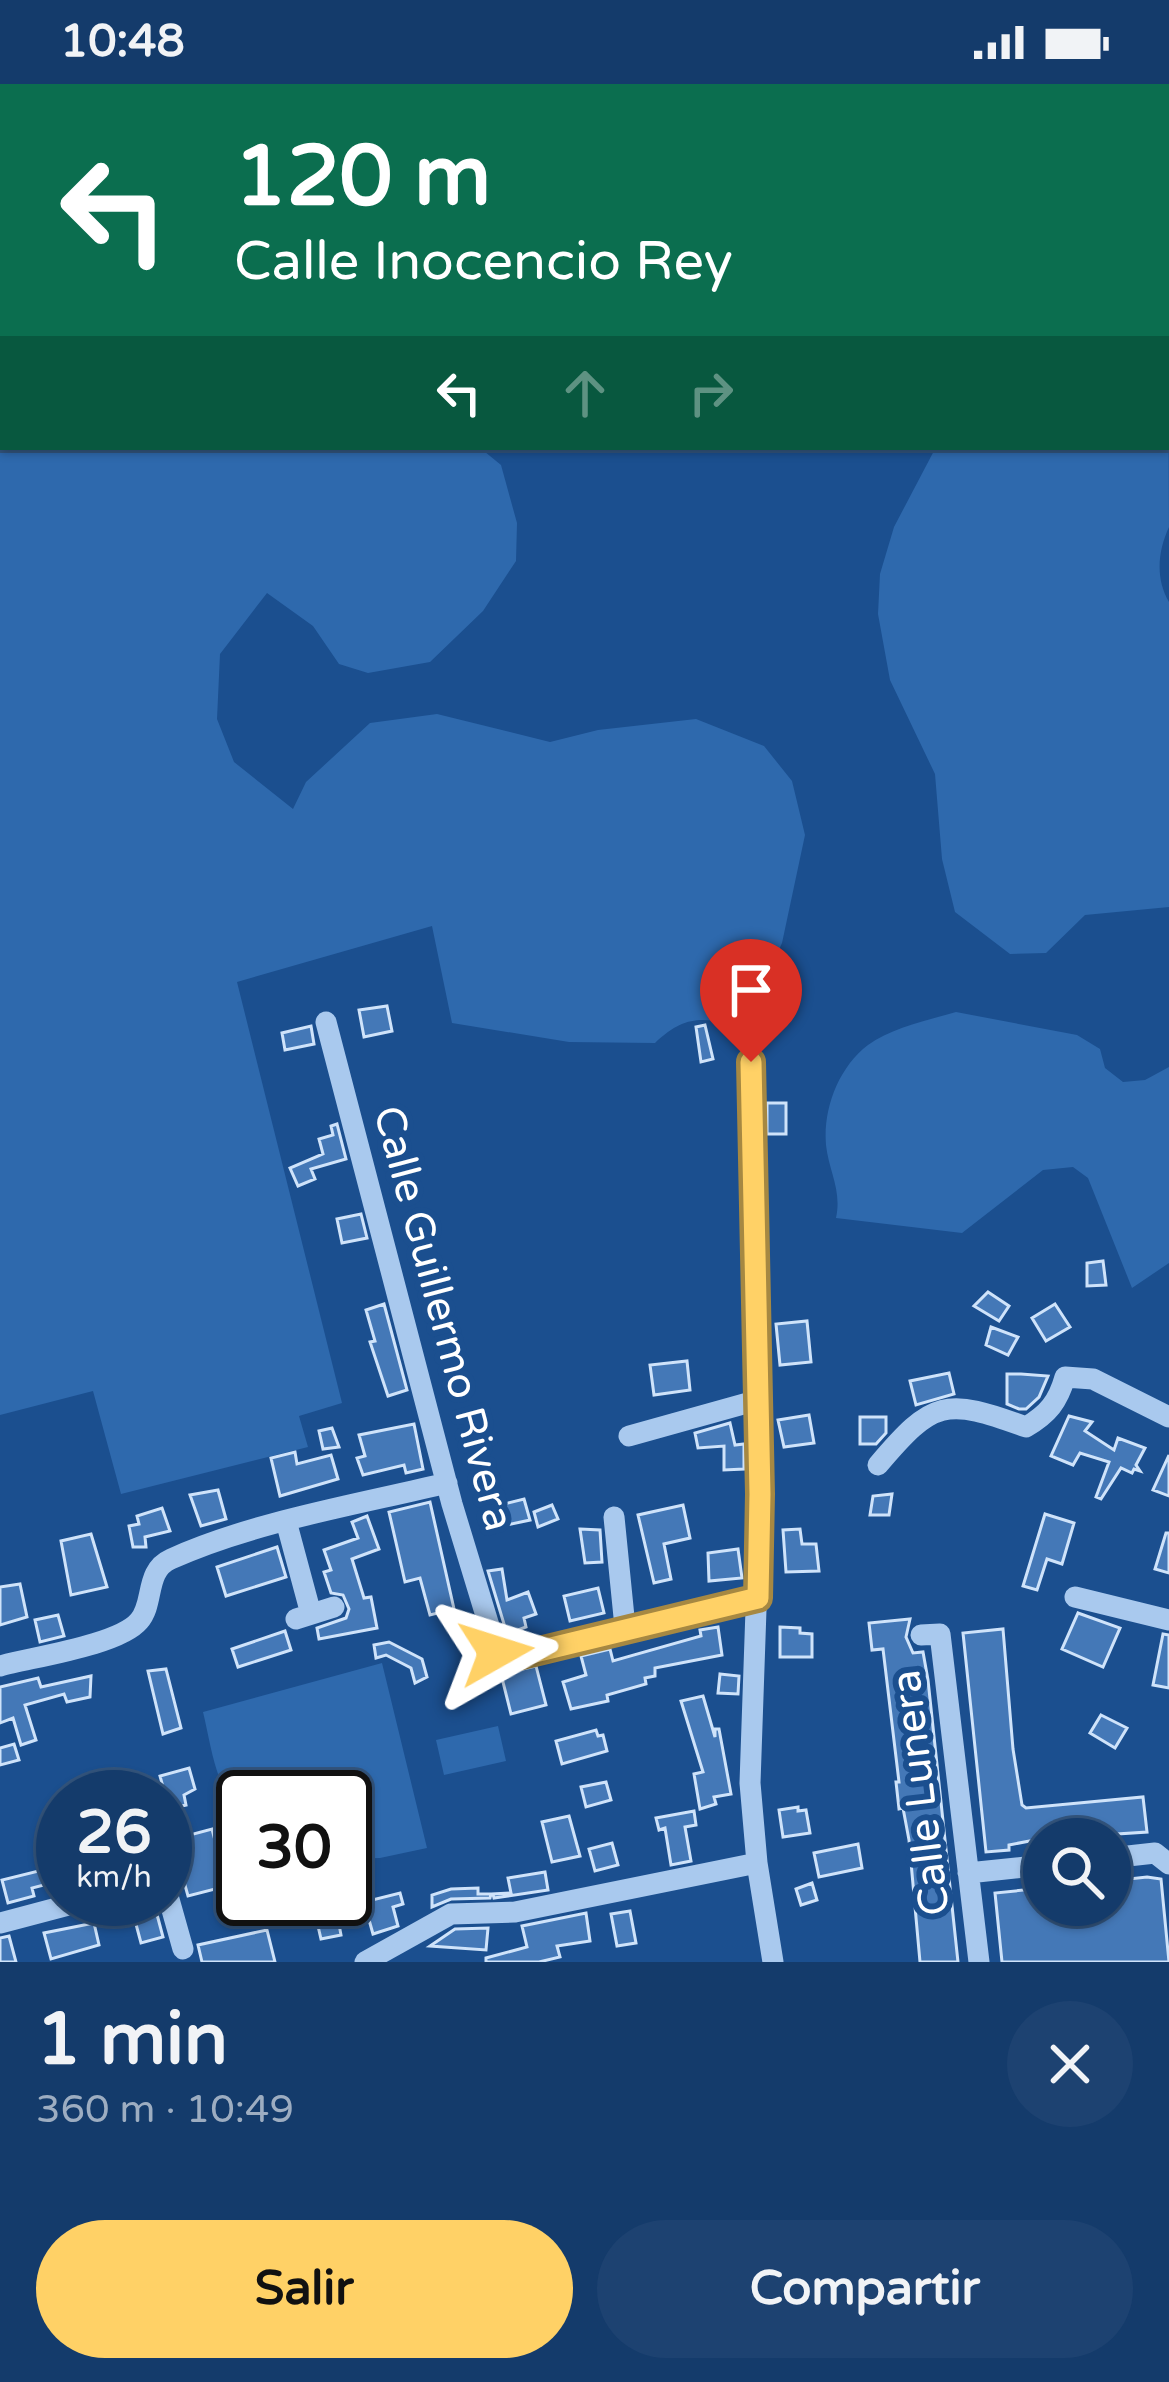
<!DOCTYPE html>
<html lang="es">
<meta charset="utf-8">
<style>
:root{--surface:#143b6b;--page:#1d4271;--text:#f1f3f6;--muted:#9dadc1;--line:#33557e;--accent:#ffd166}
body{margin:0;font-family:"Varela Round",sans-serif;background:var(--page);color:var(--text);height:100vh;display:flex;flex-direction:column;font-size:45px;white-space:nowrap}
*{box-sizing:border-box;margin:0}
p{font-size:39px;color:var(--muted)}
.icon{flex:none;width:66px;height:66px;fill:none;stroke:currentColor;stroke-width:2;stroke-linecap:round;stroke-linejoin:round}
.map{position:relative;height:1878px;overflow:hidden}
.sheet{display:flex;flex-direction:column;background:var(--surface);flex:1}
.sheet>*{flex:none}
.hud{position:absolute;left:0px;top:0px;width:1170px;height:366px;box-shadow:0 3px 9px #0004,0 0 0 3px var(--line);background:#0b6e4f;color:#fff;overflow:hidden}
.tools{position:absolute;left:1023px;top:1734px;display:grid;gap:24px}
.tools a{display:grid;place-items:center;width:108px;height:108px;border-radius:50%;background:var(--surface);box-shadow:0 3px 9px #0004,0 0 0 3px var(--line);font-size:60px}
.speed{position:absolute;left:36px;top:1686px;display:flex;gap:24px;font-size:60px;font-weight:700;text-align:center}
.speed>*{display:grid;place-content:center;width:156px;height:156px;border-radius:50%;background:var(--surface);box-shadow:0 3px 9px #0004,0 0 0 3px var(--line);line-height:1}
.speed small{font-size:30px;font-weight:400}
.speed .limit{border:6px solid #111;border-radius:18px;background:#fff;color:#111}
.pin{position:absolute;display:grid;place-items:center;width:102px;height:102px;color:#fff;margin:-123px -51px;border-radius:50% 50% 50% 0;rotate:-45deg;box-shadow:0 0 12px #0007}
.pin .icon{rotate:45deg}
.me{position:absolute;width:132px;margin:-66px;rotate:84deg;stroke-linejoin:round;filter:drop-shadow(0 0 9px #0008)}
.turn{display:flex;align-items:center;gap:42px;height:252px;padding:0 36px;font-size:54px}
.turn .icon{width:156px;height:156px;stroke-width:2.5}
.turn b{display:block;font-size:84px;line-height:102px}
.lanes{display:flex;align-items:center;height:114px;padding:0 36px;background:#0003;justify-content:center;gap:60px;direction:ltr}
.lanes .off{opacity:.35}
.round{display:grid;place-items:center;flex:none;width:126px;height:126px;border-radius:63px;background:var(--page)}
.head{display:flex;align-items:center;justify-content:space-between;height:204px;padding:0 36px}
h1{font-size:72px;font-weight:700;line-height:90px}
.primary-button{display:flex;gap:24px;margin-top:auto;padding:24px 36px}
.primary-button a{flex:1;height:138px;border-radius:72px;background:var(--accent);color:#111;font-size:48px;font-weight:700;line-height:138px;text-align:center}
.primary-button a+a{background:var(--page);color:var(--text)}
.status{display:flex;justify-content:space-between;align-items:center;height:84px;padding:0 60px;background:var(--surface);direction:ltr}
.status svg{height:33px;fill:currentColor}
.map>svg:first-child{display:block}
</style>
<div class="status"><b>10:48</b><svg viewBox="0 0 49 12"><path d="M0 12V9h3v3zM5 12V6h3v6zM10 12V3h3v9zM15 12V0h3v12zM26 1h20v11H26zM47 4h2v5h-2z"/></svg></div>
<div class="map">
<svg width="1169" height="1878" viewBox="0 0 1169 1878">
<rect width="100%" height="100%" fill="#1b4f8f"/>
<path fill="#2e69ad" d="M0,0L1153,3H3V363H479L501,381L517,439L516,477L483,527L430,578L368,589L339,580L313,542L267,509L220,570L217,635L234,678L293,725L306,698L370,639L437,630L550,658L598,646L696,635L764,662L792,697L805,751L782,859L744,943C704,934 687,929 655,959L569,958L452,939L432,842L237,898L342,1319L299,1332L308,1363L121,1410L93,1307L0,1331Z
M1167,11L1169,443C1158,467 1155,494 1169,518V823L1085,831L1046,869L1010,870L955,828L942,775L935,690L890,596L878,530L880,490L894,443L936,363H1167Z
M956,928L1077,951L1100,965L1105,984L1123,998L1145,996L1169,983V1179L1132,1204L1088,1094L1073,1083L1043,1086L962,1149L836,1134C842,1106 829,1088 826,1061C823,1025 838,984 868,961C891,944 928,936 956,928Z
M382,1579L427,1764L380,1774L345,1775V1713H243V1731C216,1708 211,1661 203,1628Z
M498,1642L506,1677L444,1691L436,1656Z"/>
<path fill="#4478b7" stroke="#cfe3fa" stroke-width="3" d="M387,922L392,947L364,953L359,926Z
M705,941L713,975L701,978L696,943Z
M311,942L314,960L285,966L282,949Z
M767,1019H786V1050H767Z
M337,1040L346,1075L311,1085L315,1095L298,1102L290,1084L323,1070L319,1055L333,1051L331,1042Z
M361,1130L367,1154L342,1159L337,1135Z
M1103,1177L1106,1201L1087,1202V1179Z
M988,1208L1009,1222L999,1237L974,1222Z
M384,1220L407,1306L388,1312L370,1258L375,1257L366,1226Z
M1055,1220L1070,1243L1046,1257L1032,1234Z
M807,1237L811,1278L780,1281L776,1240Z
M991,1243L1018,1253L1008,1271L986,1261Z
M687,1277L690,1306L654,1311L650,1281Z
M949,1289L954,1310L916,1321L910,1297Z
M1007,1290H1021L1048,1292L1039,1313L1026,1325H1019L1007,1320Z
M809,1331L814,1359L784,1363L778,1336Z
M1069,1332L1092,1338L1085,1347L1114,1366L1118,1354L1145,1364L1136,1381L1140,1387L1134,1385L1132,1389L1121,1384L1101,1415L1096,1413L1109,1378L1080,1369L1073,1381L1051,1372Z
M860,1333H886V1349L876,1360H860Z
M730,1339L735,1361L744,1360V1385L724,1386V1362L698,1364L695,1349Z
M414,1340L423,1385L406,1389L404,1381L363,1391L357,1374L365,1372L359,1351Z
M332,1344L339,1363L323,1365L319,1347Z
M295,1368L297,1380L331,1371L338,1395L280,1412L271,1374Z
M1169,1371V1412L1153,1406Z
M218,1406L226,1435L201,1442L190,1411Z
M892,1410L889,1431H870L873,1412Z
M524,1415L530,1436L497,1443L492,1423Z
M430,1418L454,1525L430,1531L420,1494L405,1498L389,1428Z
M552,1421L558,1435L538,1443L534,1428Z
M683,1421L690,1454L664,1460L671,1495L654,1499L638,1431Z
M162,1424L170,1447L145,1453L146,1463H133L129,1442L139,1440L137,1432Z
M1045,1430L1074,1439L1062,1480L1047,1475L1037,1506L1023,1502Z
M367,1432L379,1465L352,1475L364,1514L371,1513L377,1544L319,1555L317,1544L346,1534L349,1525L343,1511L331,1509L324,1488L331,1486L324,1466L358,1454L352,1438Z
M580,1445L600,1446L602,1478L585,1479Z
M800,1445L802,1460H816L819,1487L786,1488L783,1446Z
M1166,1449H1169V1489L1155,1485Z
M91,1450L107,1503L71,1511L61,1457Z
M277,1463L286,1493L226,1512L217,1483Z
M738,1465L742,1494L709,1497L708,1469Z
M502,1485L507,1516L528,1508L536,1530L524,1534L526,1543L507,1550L488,1487Z
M20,1500L27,1533L0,1541V1503Z
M598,1504L604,1529L570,1537L564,1512Z
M1078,1529L1120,1544L1103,1583L1062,1565Z
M58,1531L64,1552L40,1558L35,1536Z
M910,1535L906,1553L913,1569L923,1568L928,1596L958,1878H920L909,1756L903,1724L899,1725L896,1698H899L883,1565L872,1566L869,1539Z
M718,1543L722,1571L655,1584V1592L645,1594L646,1600L607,1611L608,1617L571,1625L563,1598L586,1591L581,1572L610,1565L613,1577L701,1552L700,1546Z
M780,1543L800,1544V1549L812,1550V1573H780Z
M1003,1545L1013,1665L1022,1721L1026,1724L1143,1713L1147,1748L1040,1755L1009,1761V1766L986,1768L963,1549Z
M285,1547L291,1566L238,1583L232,1565Z
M1163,1550L1169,1551V1604L1153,1601Z
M389,1558L422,1575L427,1593L415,1599L411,1584L386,1571L376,1574L374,1561Z
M536,1582L546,1621L511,1630L501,1590Z
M166,1585L181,1644L163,1650L148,1587Z
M720,1590L739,1592L738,1610L718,1609Z
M91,1592L90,1613L67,1618L64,1610L25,1621L36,1656L21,1661L13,1634L0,1639V1603L38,1594L41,1603Z
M703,1612L715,1653V1645H719L731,1710L714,1713L716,1720L700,1725L694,1690L703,1688L681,1617Z
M1101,1631L1127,1644L1115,1664L1090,1649Z
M596,1646L598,1652L603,1651L607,1667L562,1680L556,1657Z
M14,1660L19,1676L0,1681V1664Z
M189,1684L195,1705L184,1711L186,1721L169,1725L160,1692Z
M129,1687L136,1713H106L101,1694Z
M606,1698L611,1716L586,1723L581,1703Z
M798,1723V1727L806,1726L810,1749L783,1753L779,1726Z
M694,1727L696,1741L685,1743L691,1777L671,1781L665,1744L659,1746L656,1734Z
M569,1732L580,1772L552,1778L542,1738Z
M212,1745L227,1802L188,1812L176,1769L171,1770L167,1757Z
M612,1759L618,1781L595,1787L589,1765Z
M858,1760L862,1784L819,1793L814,1769Z
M63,1774V1796L32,1804L34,1812L8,1819L2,1796L47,1785L45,1778Z
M545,1788L548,1806L494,1814L493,1810L511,1809L508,1794Z
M1147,1793L1161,1795L1169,1878H1002L995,1809L1044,1804V1821H1110V1797Z
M812,1799L817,1816L801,1821L796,1805Z
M478,1804V1810H491L490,1814L451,1815L432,1823V1811L451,1805Z
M400,1809L403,1820L393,1823L398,1842L373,1850L364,1818Z
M155,1823L163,1853L141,1859L133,1829Z
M336,1824L341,1851L321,1855L315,1829Z
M630,1827L636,1859L617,1862L611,1830Z
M586,1829L590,1857L557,1862L560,1873L539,1878H486V1874L527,1863L522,1842Z
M94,1839L99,1861L51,1875L44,1849Z
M488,1844L486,1866L430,1862L455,1845Z
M267,1846L275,1878H202L198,1861Z
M9,1852L16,1878H0V1854Z"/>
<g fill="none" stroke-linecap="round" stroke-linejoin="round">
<path stroke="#a9c9ee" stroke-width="21" d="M326,938L452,1420L497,1568L514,1572L759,1515
M751,978L760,1410L750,1699L757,1779L773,1878
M629,1352L758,1316
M878,1381C933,1316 945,1313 1026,1343C1048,1330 1058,1318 1065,1293L1093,1295L1169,1333
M614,1433L625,1543
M286,1437L311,1530
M1075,1513L1169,1536
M296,1535L334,1523
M921,1551L940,1550L979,1878
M0,1582C33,1573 119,1561 139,1537C155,1519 144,1487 171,1475C252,1438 360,1420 447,1399
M1110,1774L1155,1769L1169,1780
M968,1789L1044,1781
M165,1801L183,1865
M0,1839L91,1815
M365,1878L451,1830L515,1828L757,1779"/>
</g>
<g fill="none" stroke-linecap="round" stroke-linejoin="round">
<g stroke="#a68842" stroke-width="30">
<path id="route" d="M496,1568L514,1573L758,1514L760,1410L751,978"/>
</g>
<use href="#route" stroke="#ffd166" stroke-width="21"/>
</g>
<g text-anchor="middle" stroke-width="12" stroke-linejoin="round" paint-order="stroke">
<g font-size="42" fill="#fff" stroke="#1b4f8f">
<text transform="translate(445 1234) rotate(75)" y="15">Calle Guillermo Rivera</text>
<text transform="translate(919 1709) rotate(-97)" y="15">Calle Lunera</text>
</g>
</g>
</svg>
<div class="tools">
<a><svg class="icon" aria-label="search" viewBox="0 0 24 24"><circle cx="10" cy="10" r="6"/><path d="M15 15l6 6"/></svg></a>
</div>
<div class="speed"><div>26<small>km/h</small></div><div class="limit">30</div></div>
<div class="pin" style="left:751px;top:978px;background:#d93025"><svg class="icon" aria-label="arrive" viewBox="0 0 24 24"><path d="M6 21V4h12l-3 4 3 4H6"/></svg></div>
<svg class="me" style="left:496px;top:1568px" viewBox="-20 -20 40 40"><path d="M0-17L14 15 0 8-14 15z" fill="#ffd166" stroke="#fff" stroke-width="4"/></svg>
<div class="hud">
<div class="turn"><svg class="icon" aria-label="left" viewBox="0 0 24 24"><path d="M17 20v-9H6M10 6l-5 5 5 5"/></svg><div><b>120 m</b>Calle Inocencio Rey</div></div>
<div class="lanes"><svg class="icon" aria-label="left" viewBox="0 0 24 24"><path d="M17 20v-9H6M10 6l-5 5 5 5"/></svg><svg class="icon off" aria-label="ahead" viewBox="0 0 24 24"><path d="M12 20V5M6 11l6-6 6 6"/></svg><svg class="icon off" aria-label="right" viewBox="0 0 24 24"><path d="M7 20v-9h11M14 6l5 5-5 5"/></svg></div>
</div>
</div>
<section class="sheet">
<div class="head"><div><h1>1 min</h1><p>360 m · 10:49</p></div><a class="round"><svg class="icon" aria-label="close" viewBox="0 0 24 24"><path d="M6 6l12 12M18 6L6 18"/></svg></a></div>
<div class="primary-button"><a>Salir</a><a>Compartir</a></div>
</section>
